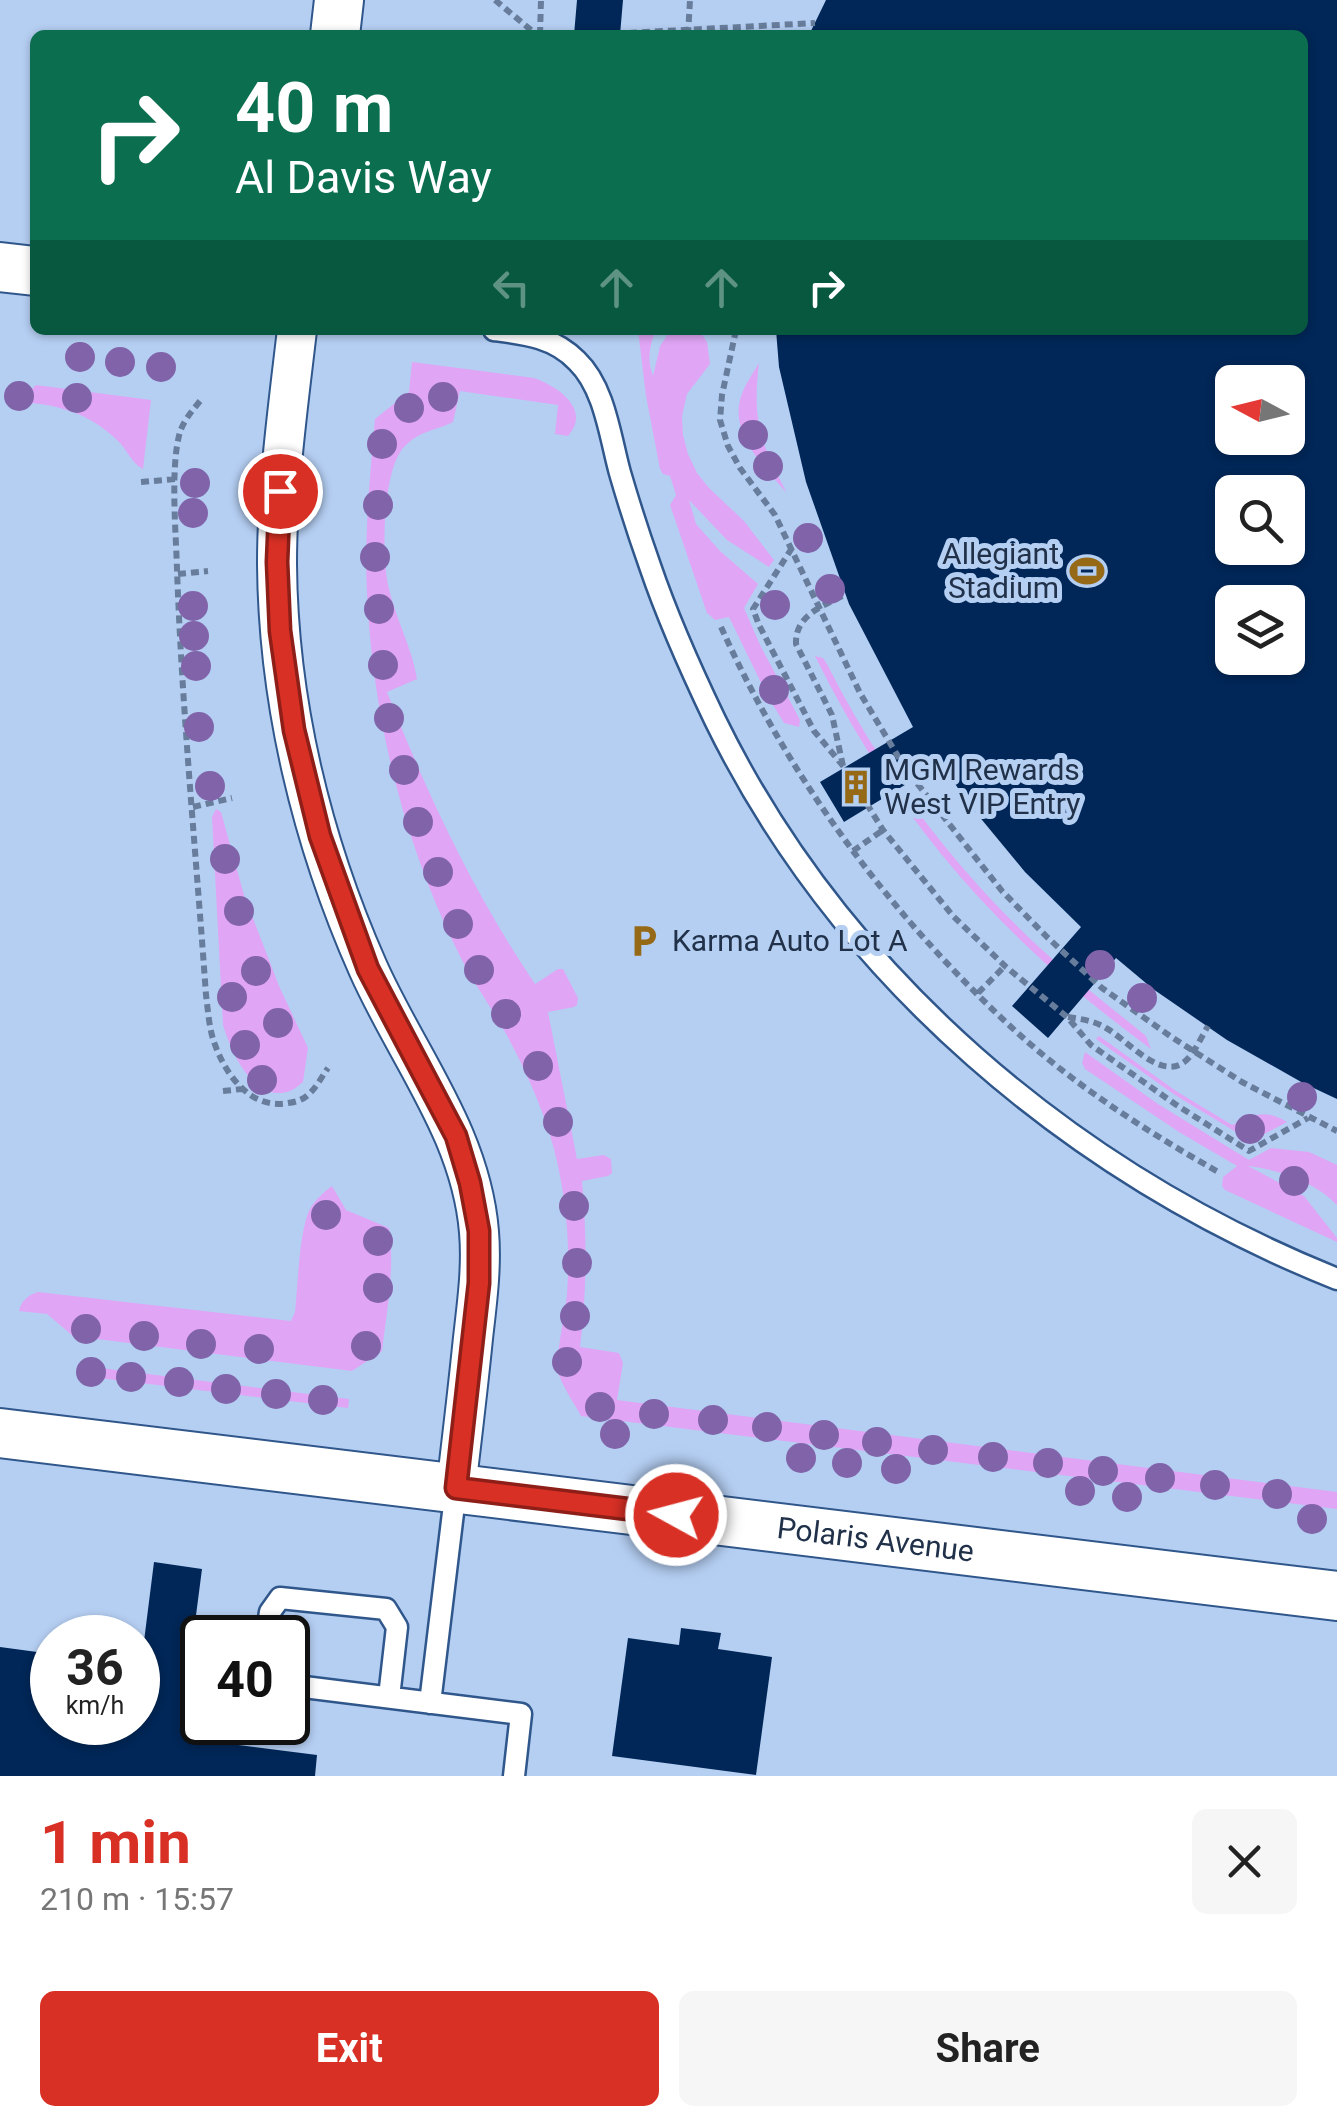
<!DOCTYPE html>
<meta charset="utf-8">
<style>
:root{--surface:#fff;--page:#f6f6f6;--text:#222;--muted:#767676;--accent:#d93025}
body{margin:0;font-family:Roboto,sans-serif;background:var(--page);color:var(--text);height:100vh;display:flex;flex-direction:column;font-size:38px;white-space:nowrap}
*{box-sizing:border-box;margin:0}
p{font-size:32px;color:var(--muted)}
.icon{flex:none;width:55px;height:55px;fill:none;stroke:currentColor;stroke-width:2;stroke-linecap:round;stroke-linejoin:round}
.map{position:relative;height:1776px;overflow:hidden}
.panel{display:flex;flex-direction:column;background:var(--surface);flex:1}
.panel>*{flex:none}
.banner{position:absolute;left:30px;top:30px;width:1278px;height:305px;border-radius:15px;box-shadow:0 2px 8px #0004;background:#0b6e4f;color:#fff;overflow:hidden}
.needle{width:65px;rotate:277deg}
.controls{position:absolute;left:1215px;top:365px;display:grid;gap:20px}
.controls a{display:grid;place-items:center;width:90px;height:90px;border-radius:15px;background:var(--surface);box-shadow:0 2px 8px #0004;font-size:50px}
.speed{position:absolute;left:30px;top:1615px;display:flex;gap:20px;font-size:50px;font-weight:700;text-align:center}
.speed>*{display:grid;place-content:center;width:130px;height:130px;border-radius:50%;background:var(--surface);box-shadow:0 2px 8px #0004;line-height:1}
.speed small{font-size:25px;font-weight:400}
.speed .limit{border:5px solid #111;border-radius:15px;background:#fff;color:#111}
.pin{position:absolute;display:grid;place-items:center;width:85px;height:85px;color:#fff;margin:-42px;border:5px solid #fff;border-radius:50%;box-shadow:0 2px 10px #0007}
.me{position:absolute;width:110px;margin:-55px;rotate:277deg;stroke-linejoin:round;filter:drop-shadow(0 0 8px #0008)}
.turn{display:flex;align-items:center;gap:35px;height:210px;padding:0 40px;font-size:45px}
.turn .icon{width:130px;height:130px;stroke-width:2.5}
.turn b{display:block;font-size:70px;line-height:85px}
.lanes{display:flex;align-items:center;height:95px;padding:0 40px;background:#0003;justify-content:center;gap:50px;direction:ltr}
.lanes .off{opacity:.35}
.round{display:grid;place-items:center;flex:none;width:105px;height:105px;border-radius:15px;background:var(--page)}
.headline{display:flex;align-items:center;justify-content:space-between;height:170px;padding:0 40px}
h1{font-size:60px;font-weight:700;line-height:75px;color:var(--accent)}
.primary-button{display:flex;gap:20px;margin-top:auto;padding:20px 40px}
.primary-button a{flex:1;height:115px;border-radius:15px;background:var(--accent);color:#fff;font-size:40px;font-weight:700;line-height:115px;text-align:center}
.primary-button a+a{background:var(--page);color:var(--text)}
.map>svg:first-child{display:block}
</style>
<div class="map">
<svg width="1337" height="1776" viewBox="0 0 1337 1776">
<rect width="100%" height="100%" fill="#b5cff3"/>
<path fill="#e0a5f5" d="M638,330H656C649,346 647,360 653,376L660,346L671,330H699L707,342L710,364L687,394L682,416L683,435L688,454L697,473L709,488L744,521L774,560L769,567L727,540L689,500L696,524L720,551L758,584L744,608L761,647L800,720L799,727L784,723L767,695L729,617L715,620L707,613L670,505L676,495L670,476L663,474L660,469L646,396Z
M412,362L534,378C557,386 592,409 568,436L555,434L558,405L460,391L453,422C435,431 421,430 405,446C382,468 381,559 389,589C396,619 412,648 417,679L387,692C427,794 474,894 535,984L558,969H563L578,998L577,1005L574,1007L548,1012L577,1159L604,1155L611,1159L612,1173L608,1176L582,1181C587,1237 587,1291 580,1347L619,1353L623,1363L617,1400L1337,1492V1509L581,1416C574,1403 564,1389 559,1375C554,1360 566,1311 567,1293C571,1240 565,1185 550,1135C539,1099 522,1063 504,1030C489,1004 471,979 458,952C403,841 373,717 367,594C364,535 370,477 375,419L409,392Z
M759,363C752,420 760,443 787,493C766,469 731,435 740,400C743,387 752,375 759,363Z
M36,385L151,400L143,469C131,463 127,449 117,440C85,409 48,402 5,402L6,390L29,392Z
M815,656L823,658L827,664C876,761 939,849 1017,926C1057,966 1102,1000 1146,1036L1151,1049C1001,939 898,823 815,656Z
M216,809L221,812L244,895L279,986L308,1048L303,1082C299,1085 295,1089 290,1091C254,1104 231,1052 223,1025L212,817Z
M1099,1036L1176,1091L1232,1125C1255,1115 1263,1108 1287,1122L1251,1141L1175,1095L1096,1039Z
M1085,1052L1158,1104L1249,1160L1271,1148L1309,1152L1337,1165V1205C1314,1181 1280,1170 1248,1166L1304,1196L1337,1238V1242L1225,1190L1222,1186L1223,1177L1237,1166L1179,1132L1085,1069L1082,1063Z
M332,1186L346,1210L389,1228C395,1269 387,1310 382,1351L352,1371L73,1336L47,1314L19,1311C21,1301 28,1295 38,1292L291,1321L295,1312C298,1285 299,1231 310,1209C315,1200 324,1192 332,1186Z
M84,1366L349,1399L348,1408L83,1376Z"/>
<path fill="#012758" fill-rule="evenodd" d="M577,0H623L620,35H574Z
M826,0H1337V1099L1303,1083L1227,1040L1153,989L1116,958L1048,1038L1012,1006L1081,927L1025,872L968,803L941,763L844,822L820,782L913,727L849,604L806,482L779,367L776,330H1302V35H809ZM1232,382H1288V438H1232ZM1232,492H1288V548H1232ZM1232,602H1288V658H1232Z
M154,1562L202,1569L184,1708L202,1710V1722H209L207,1741L317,1755L315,1776H0V1647L52,1654V1722H138V1664L141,1665Z
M681,1628L721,1633L718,1649L772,1657L756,1775L612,1756L628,1638L679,1645Z"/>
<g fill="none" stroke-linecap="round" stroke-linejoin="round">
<g stroke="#30578b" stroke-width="25">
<path id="service" d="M494,330C525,334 554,337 577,361C605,388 610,437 620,473C629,504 639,535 650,566C668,619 691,670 715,720C841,978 1073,1173 1337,1279
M266,1638L270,1612L280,1598L386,1609L397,1627L389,1697
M288,1685L521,1714L514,1776
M430,1703L456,1488"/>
</g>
<g stroke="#30578b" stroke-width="42">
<path id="minor" d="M297,330C288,407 277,486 277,564C278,702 312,842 368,968C407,1056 471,1133 479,1232C482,1267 477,1303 473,1338C468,1388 462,1438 456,1488"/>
</g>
<g stroke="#30578b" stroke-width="52">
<g id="tertiary">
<path d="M335,35L339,0"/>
<path d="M0,267L35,271"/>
<path id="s1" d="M0,1433L1337,1596"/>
</g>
</g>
<path stroke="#687d9b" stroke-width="6" stroke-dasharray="8 5" stroke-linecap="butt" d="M495,0L537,35
M540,35L541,0
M590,35L815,23
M688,35L690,0
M736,330L722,395L720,420L728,446L740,468L775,515L860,693L905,768L1002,891L1047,937L1102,988L1173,1038L1242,1082L1337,1131
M200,401C192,411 184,420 180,432C170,466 176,533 177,569C182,711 196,853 206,995C208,1010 209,1028 214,1042C225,1074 250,1110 288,1103C296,1102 303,1100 309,1094C317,1087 322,1076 328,1068
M141,482L176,479
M792,548L753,609L759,625L814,731L844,767L883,830L953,916L1005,966L1067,1017L1091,1045L1175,1104L1249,1151L1308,1118
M178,574L208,571
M721,627C789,778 888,912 1009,1025C1072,1084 1146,1131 1220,1173
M843,766L832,715L796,644C795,614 824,606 846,594
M193,807L232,798
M853,851L883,830
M978,993L1005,966
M1068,1017C1081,1019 1095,1021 1106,1028C1126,1039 1157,1077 1181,1064C1193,1058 1201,1037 1208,1026
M223,1091L242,1089"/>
<use href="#service" stroke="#fff" stroke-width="20"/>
<use href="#minor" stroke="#fff" stroke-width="38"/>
<use href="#tertiary" stroke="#fff" stroke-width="48"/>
</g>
<g fill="#8163a9">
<circle cx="80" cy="357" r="15"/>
<circle cx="120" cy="362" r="15"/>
<circle cx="161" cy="367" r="15"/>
<circle cx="19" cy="396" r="15"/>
<circle cx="443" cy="397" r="15"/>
<circle cx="77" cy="398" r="15"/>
<circle cx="409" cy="408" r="15"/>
<circle cx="753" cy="435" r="15"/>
<circle cx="382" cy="444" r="15"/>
<circle cx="768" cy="466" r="15"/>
<circle cx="195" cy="483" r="15"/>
<circle cx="378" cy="505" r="15"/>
<circle cx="193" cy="513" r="15"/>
<circle cx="808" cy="538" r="15"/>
<circle cx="375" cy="557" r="15"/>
<circle cx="830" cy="589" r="15"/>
<circle cx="775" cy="605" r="15"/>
<circle cx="193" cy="606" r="15"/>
<circle cx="379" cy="609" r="15"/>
<circle cx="194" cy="636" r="15"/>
<circle cx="383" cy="665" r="15"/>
<circle cx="196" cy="666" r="15"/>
<circle cx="774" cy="690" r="15"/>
<circle cx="389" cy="718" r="15"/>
<circle cx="199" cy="727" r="15"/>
<circle cx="404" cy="770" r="15"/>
<circle cx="210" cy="786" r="15"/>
<circle cx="418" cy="822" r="15"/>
<circle cx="225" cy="859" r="15"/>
<circle cx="438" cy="872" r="15"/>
<circle cx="239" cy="911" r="15"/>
<circle cx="458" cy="924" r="15"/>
<circle cx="1100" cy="965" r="15"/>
<circle cx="479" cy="970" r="15"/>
<circle cx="256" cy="971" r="15"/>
<circle cx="232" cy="997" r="15"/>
<circle cx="1142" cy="998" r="15"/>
<circle cx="506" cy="1014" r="15"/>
<circle cx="278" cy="1023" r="15"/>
<circle cx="245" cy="1045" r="15"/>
<circle cx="538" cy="1066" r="15"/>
<circle cx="262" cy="1080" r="15"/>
<circle cx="1302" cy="1097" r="15"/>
<circle cx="558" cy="1122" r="15"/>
<circle cx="1250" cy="1129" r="15"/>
<circle cx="1294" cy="1181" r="15"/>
<circle cx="574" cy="1206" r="15"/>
<circle cx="326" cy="1215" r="15"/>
<circle cx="378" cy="1241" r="15"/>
<circle cx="577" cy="1263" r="15"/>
<circle cx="378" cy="1288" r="15"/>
<circle cx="575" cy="1316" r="15"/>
<circle cx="86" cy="1329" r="15"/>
<circle cx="144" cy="1336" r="15"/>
<circle cx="201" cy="1344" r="15"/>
<circle cx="366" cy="1346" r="15"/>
<circle cx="259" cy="1349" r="15"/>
<circle cx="567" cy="1362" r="15"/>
<circle cx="91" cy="1372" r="15"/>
<circle cx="131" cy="1377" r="15"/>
<circle cx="179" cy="1382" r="15"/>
<circle cx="226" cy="1389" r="15"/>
<circle cx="276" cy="1394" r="15"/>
<circle cx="323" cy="1400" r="15"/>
<circle cx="600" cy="1407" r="15"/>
<circle cx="654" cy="1414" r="15"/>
<circle cx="713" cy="1420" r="15"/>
<circle cx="767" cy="1427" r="15"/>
<circle cx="615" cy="1434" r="15"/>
<circle cx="824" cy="1435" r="15"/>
<circle cx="877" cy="1442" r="15"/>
<circle cx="933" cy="1450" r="15"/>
<circle cx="993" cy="1457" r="15"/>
<circle cx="801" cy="1458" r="15"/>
<circle cx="847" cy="1463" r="15"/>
<circle cx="1048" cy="1463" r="15"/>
<circle cx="896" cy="1469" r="15"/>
<circle cx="1103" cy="1471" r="15"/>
<circle cx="1160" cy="1478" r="15"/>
<circle cx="1215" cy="1485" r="15"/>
<circle cx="1080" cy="1491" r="15"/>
<circle cx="1277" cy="1494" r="15"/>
<circle cx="1127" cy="1497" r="15"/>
<circle cx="1312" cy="1519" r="15"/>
</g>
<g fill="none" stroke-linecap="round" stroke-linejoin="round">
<g stroke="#8d1f18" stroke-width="25">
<path id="route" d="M280,491L277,562L280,631L294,730L320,836L368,969L456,1136L470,1183L479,1231V1283L456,1488L676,1515"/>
</g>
<use href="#route" stroke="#d93025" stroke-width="18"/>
</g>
<defs>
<g id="stadium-bare" transform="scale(2.7)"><path d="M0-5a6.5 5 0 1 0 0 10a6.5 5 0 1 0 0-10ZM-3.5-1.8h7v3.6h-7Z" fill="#966917" stroke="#b5cff3" stroke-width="2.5" paint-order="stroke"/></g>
<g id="building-bare" transform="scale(2.7)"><path d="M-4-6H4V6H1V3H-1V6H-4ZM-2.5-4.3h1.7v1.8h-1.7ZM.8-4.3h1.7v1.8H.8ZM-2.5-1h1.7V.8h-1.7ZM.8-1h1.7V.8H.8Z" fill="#966917" stroke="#b5cff3" stroke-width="2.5" paint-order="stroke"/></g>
<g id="parking-bare" transform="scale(2.7)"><path d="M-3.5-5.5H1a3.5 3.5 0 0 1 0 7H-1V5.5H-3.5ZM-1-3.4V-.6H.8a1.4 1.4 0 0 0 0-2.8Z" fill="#966917" stroke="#b5cff3" stroke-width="2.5" paint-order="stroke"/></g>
</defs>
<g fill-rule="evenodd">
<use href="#stadium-bare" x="1087" y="571"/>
<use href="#building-bare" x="856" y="787"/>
<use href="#parking-bare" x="644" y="941"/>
</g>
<g text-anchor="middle" stroke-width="10" stroke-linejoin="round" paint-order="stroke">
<g font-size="30" fill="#203149" stroke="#b5cff3" text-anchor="start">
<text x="1059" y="564" text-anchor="end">Allegiant<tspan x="1059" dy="34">Stadium</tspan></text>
<text x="884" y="780">MGM Rewards<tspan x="884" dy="34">West VIP Entry</tspan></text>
<text x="672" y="951">Karma Auto Lot A</text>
</g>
<g font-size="30" fill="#203149" stroke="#b5cff3">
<text dy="10" stroke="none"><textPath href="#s1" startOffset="882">Polaris Avenue</textPath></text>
</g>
</g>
</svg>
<div class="controls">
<a><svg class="needle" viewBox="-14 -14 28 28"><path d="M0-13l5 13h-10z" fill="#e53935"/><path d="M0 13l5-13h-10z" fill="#767676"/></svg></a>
<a><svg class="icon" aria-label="search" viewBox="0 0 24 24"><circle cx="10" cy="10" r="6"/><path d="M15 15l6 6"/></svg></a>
<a><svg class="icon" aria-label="layers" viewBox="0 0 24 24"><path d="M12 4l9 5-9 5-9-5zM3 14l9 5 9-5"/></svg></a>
</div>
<div class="speed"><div>36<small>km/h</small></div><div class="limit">40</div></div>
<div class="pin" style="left:280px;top:491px;background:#d93025"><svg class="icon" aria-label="arrive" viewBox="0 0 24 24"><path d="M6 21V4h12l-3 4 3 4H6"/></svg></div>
<svg class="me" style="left:676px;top:1515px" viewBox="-20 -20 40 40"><circle r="17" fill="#d93025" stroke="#fff" stroke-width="3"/><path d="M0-11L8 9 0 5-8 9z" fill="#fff"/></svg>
<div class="banner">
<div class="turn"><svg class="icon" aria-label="right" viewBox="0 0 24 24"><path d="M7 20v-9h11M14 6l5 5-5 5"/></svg><div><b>40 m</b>Al Davis Way</div></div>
<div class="lanes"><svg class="icon off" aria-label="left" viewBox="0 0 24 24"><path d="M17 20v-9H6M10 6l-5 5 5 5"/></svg><svg class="icon off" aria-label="ahead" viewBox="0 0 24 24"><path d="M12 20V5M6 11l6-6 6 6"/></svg><svg class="icon off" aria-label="ahead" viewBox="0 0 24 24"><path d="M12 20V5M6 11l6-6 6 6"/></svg><svg class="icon" aria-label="right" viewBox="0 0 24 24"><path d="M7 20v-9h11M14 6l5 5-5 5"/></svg></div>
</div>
</div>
<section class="panel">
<div class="headline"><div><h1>1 min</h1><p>210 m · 15:57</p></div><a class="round"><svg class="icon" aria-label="close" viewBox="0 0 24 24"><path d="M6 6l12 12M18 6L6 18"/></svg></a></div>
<div class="primary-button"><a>Exit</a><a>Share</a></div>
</section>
